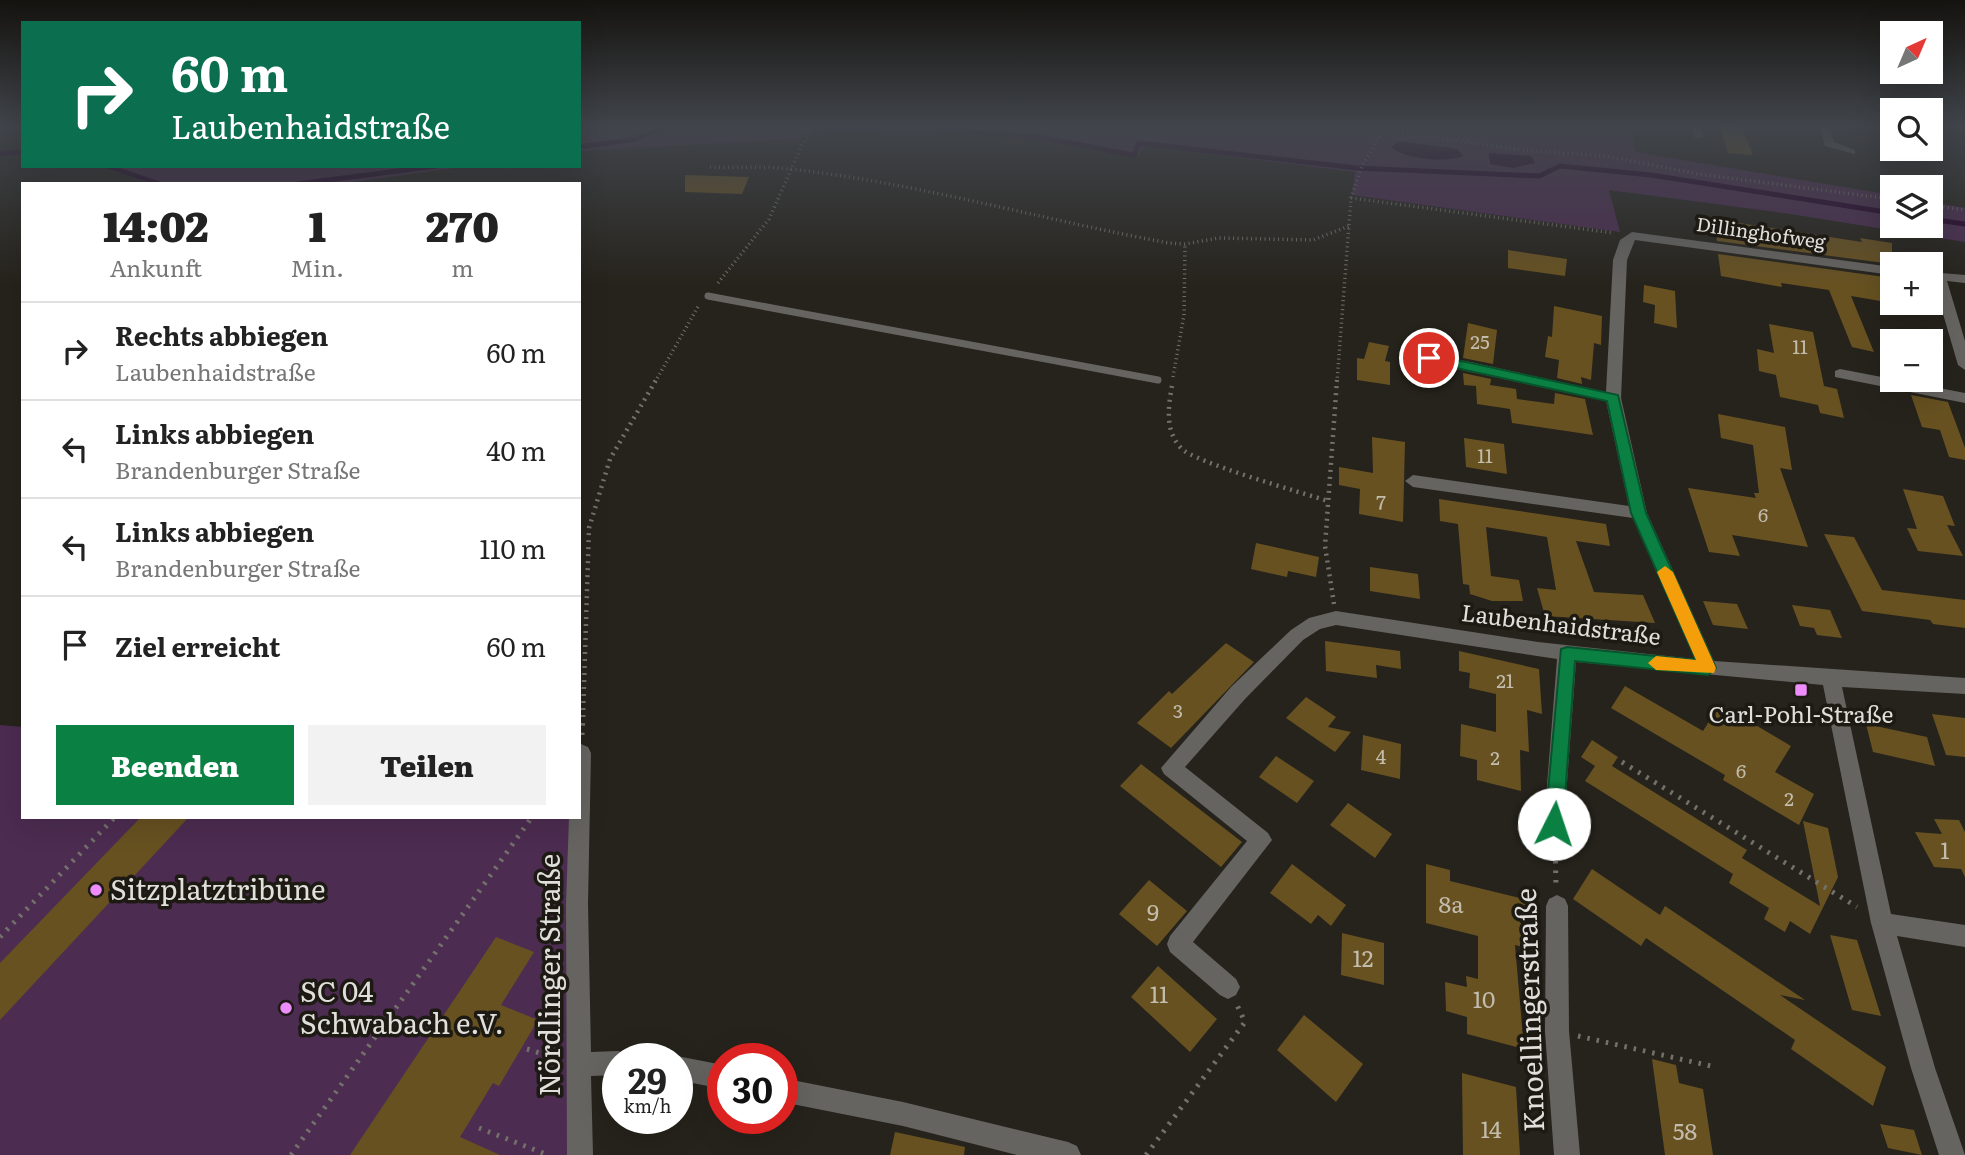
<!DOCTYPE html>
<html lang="de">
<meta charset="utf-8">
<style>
:root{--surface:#fff;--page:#f2f2f2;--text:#222;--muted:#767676;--line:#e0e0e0;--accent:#0b8043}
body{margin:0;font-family:Literata,serif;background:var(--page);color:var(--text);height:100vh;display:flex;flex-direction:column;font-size:26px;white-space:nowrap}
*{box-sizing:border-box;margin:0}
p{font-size:23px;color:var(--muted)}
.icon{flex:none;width:38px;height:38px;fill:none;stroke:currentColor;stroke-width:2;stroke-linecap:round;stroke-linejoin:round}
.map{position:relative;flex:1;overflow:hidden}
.sheet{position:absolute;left:21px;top:182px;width:560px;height:637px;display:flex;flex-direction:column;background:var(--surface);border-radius:0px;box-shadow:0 7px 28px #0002}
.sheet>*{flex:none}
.banner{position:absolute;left:21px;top:21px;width:560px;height:147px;border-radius:0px;box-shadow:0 7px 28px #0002;background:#0b6e4f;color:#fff;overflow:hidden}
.needle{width:46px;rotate:44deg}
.controls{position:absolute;left:1880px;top:21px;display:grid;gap:14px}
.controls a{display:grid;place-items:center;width:63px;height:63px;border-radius:0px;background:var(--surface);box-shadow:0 7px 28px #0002;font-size:35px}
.speed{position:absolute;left:602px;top:1043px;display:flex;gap:14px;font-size:35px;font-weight:700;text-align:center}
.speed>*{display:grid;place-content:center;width:91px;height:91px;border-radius:50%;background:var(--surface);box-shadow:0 7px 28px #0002;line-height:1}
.speed small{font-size:18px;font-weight:400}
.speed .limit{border:10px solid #d22;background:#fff;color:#111}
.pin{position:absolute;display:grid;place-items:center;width:60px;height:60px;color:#fff;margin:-30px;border:4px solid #fff;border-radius:50%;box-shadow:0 2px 7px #0007}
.me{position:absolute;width:77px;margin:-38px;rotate:4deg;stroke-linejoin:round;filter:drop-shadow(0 0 5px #0008)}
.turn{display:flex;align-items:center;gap:24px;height:147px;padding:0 35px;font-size:32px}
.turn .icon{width:91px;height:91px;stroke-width:2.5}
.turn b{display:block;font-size:49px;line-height:60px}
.eta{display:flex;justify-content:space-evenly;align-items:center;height:119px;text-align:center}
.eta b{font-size:42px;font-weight:800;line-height:49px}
.primary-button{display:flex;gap:14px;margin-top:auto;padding:14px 35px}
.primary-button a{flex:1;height:80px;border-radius:0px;background:var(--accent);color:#fff;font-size:28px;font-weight:800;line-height:80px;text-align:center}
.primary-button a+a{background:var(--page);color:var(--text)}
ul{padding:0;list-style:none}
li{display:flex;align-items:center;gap:21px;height:98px;padding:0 35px;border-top:2px solid var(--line)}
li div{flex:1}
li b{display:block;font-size:26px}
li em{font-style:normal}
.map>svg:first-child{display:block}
</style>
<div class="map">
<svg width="1965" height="1155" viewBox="0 0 1965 1155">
<rect width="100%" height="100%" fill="#26231c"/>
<path fill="#4c2c51" d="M579,125H1308L1382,132L1386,125H1631L1635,152L1892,195V226H1930V202L1965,208V242L1784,213L1609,190L1620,232L1352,195L1355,172L1145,146L1136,157L1022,137L895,126L877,131L831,125L796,139L579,151Z
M100,166H470L340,184H151Z
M0,725L23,727V817H572L568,1155H0Z"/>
<path fill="#26002b" d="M1400,141L1457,149L1463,156C1446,163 1404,159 1391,147Z
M1489,153L1531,156L1535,163L1513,168L1490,164Z"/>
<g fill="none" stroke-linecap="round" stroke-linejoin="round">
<path stroke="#26002b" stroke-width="5" d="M791,125H798
M895,125L1039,137L1134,155L1139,143L1357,168L1539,176L1560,166L1651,175L1892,213
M828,129L875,130L885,125
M579,147L636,139L668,125
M0,154L23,152
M107,166L160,184
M297,184L436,166
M1930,219L1965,224"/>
</g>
<path fill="#675121" d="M1719,125H1741L1753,155L1728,153Z
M685,175L749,177L742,194L685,192Z
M1714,219L1862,242L1860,238L1892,243V264L1717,241Z
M1508,250L1567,259L1565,276L1508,268Z
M1718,254L1892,278V303L1851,296L1874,352L1852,347L1829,290L1781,283L1782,287L1721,276Z
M1644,285L1675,291L1677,328L1654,323L1655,305L1643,302Z
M1554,306L1602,316L1601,345L1594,343L1591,380L1581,377L1582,384L1557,378L1559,360L1545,357L1548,336L1552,337Z
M1468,323L1497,330L1493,364L1463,358Z
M1769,324L1813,332L1824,386L1837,389L1844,418L1820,413L1818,405L1780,397L1776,375L1759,371L1757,349L1774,353Z
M1369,342L1389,346L1385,361L1390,362V385L1357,380V358L1364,359Z
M1463,373L1491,379L1490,385L1516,389L1517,399L1554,404L1555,393L1585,399L1593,435L1512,423L1510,409L1477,404L1476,386L1464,385Z
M1911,395L1948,402L1965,448V460L1949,457L1940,430L1922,427Z
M1718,414L1785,427L1792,470L1780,468L1808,547L1732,535L1740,556L1709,552L1688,488L1756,498L1754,493H1759L1753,445L1721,438Z
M1372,437L1405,442L1403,522L1359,514L1360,489L1339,485V467L1373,473Z
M1464,438L1504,444L1507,474L1466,467Z
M1903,489L1943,496L1955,526L1947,525L1963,556L1918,551L1907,528L1917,529Z
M1439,499L1606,524L1610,546L1576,541L1594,592L1643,595L1655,623L1545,616L1537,588L1556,590L1547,537L1486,527L1491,576L1519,580L1523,601H1492L1470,594L1469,585L1463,584L1458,524L1440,521Z
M1824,534L1854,537L1882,590L1965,600V628L1933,624L1930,620L1862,611Z
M1256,543L1319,557L1316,577L1288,571L1287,577L1251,569Z
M1370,567L1418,574L1420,599L1370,591Z
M1703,601L1737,604L1748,629L1713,625Z
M1792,605L1830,610L1842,638L1817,635L1814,628L1800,626Z
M1325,641L1400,651L1401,669L1376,665L1377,678L1326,671Z
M1226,643L1254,662L1171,748L1137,723L1169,691L1172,694Z
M1459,651L1539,669L1542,714L1527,710L1529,752L1520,750L1521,791L1477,780V760L1460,756L1461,724L1496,732V694L1469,688L1470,673L1459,671Z
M1625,686L1703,731L1720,704L1791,746L1775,772L1814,794L1799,825L1723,780L1725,775L1611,708Z
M1306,697L1336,717L1328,727L1351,732L1335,752L1286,718Z
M1932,714L1965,718V757L1946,755Z
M1866,724L1927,737L1935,766L1873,752Z
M1363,735L1401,744L1400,779L1361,770Z
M1592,740L1618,757L1612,766L1747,850L1742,858L1820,906L1803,821L1828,828L1838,877L1810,934L1790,921L1785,932L1764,919L1769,908L1729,883L1733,874L1585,781L1595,766L1581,757Z
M1276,756L1314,781L1297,803L1259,777Z
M1141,764L1242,842L1221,867L1120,786Z
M1348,803L1392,834L1375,858L1330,825Z
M141,817H189L0,1020V963Z
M1934,819L1959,820L1965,832V877L1961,869L1934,867L1915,832L1942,834Z
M1292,864L1346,905L1331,926L1318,915L1311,924L1270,893Z
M1426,864L1450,870V881L1528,900L1531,949L1515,945L1524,1049L1467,1034V1017L1446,1011L1445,982L1467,987L1466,976L1478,979V936L1426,923Z
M1592,869L1660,915L1665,906L1805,1000L1780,995L1886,1067L1873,1106L1791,1049L1795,1040L1646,938L1641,946L1573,899Z
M1149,880L1187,911L1157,946L1119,914Z
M1342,933L1384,943V985L1341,975Z
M1830,935L1857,940L1881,1016L1852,1010Z
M496,937L534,952L501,1005L538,1020L499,1086L493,1083L460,1137L500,1155H350Z
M1158,966L1217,1019L1190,1052L1131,997Z
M1304,1015L1363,1064L1336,1102L1277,1050Z
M1652,1059L1676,1065L1679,1083L1703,1089L1713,1155H1665Z
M1462,1073L1516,1087L1520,1155H1463Z
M1880,1124L1914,1130L1922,1155L1888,1148Z
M895,1132L965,1147L964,1155H890Z"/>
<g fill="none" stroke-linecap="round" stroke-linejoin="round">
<path stroke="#74716b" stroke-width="3.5" stroke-dasharray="1 3.5" stroke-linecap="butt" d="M1340,125L1522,150L1606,156L1698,174L1892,199
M1435,125L1472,142
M710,167C737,168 764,166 790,169C918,183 1043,220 1169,243L1185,244L1219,238L1313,240L1349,226
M1351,198L1614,233
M1930,205L1965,210
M718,283L769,219L802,145L814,125
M1173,377L1184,315L1185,244
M655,382L699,305
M1337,382L1351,198L1362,166L1387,125"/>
<path stroke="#74716b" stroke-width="4.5" stroke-dasharray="2 5" stroke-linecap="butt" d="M1172,386C1168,407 1165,431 1181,448C1193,462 1303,493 1328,501
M1334,604L1325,546L1337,380
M583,717L589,528L610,459L656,380"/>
<path stroke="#74716b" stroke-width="5" stroke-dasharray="2.5 7" stroke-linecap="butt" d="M582,735L583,715
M1622,762L1857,907
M1555,842L1556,886
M0,937L115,817
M1578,1036L1711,1066
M527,1049L559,1059
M479,1128L548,1155
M291,1155L532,817
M1146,1155L1245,1022L1236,1003"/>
<path stroke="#666461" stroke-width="7" d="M708,296L1158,380"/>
<path fill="#666461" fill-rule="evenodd" d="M1691,125H1701L1703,138H1695Z
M1819,125H1829L1834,142L1855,150V154L1825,146Z
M1936,125H1965V131Z
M1632,232L1892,267V275L1635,240L1627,260L1621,398L1647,513L1714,661L1965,678V694L1842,687L1891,914L1965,925V947L1897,936L1935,1068L1965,1155H1939L1911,1068L1871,923L1823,685L1576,662L1564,823L1561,830L1554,833L1547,830L1544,823L1557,659L1336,625L1320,629L1303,640L1245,699L1185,767L1268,833L1272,840L1193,942L1236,979L1240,987L1236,995L1228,999L1220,995L1170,952L1167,944L1170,936L1247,841L1164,774L1161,768L1231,687L1291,630L1309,618L1336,611L1538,642L1695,659L1633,518L1413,487L1405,481L1413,475L1629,506L1606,401L1429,363L1422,358L1429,353L1606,392L1613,260L1620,240Z
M1930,272L1965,275V283L1947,281L1965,341V370L1958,365L1933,280H1930Z
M1840,369L1965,393V403L1835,377V371Z
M581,744L588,747L591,753L588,904L591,1052L618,1051L627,1054L628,1059H618V1075L591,1076L593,1155H567L566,904L569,817H579Z
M1557,895L1565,899L1568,906L1569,1031L1580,1155H1554L1545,1031L1546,906L1549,899Z
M677,1056L723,1065V1089L677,1080V1059H670Z
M782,1078L903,1102L1068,1142L1077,1146L1081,1155H1017L903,1126L782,1102Z"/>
</g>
<linearGradient id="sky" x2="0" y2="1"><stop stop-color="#15130f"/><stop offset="0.44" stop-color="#41454b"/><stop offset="1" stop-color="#41454b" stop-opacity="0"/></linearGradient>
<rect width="1965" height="286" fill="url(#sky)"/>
<path fill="#0b8043" stroke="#07532c" stroke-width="2" d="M1429,354L1618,395L1646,513L1716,668L1708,675L1575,661L1563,824L1561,830L1554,832L1547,830L1545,824L1561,649L1567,647L1696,660L1631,513L1607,401L1424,361V355Z"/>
<path fill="#f59e0b" d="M1665,566L1673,572L1716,668L1714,673L1656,670L1648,663L1656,656L1696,660L1657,572Z"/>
<g fill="#ed8cfa" stroke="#1d1a13" stroke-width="2.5">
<rect x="1794" y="683" width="14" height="14" rx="3.5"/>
<circle cx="96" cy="890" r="7"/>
<circle cx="286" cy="1008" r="7"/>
</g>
<g text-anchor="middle" stroke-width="7" stroke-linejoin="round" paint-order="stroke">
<g font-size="19" fill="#e1dfdb" stroke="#1d1a13">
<text transform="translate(1761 233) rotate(8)" y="7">Dillinghofweg</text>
</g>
<g font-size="19" fill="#c2bcac">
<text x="1480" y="349">25</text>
<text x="1800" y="354">11</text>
<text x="1485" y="463">11</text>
<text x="1381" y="509">7</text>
<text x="1763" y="522">6</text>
<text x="1505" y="688">21</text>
<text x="1178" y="718">3</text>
<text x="1381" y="764">4</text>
<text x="1495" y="765">2</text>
<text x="1741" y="778">6</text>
<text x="1789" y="806">2</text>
</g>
<g font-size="23" fill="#e1dfdb" stroke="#1d1a13">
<text transform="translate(1561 625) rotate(7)" y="8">Laubenhaidstraße</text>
</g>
<g font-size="23" fill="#e1dfdb" stroke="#1d1a13">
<text x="1801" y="723">Carl-Pohl-Straße</text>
</g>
<g font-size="23" fill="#c2bcac">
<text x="1945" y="859">1</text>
<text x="1451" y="913">8a</text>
<text x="1153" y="921">9</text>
<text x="1363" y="967">12</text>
<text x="1159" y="1003">11</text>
<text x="1484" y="1008">10</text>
<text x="1491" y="1138">14</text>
<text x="1685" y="1140">58</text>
</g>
<g font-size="28" fill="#e1dfdb" stroke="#1d1a13" text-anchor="start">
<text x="110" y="900">Sitzplatztribüne</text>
<text x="300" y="1002">SC 04<tspan x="300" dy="32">Schwabach e.V.</tspan></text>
</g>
<g font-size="28" fill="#e1dfdb" stroke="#1d1a13">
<text transform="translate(550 975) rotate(-90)" y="10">Nördlinger Straße</text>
<text transform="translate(1530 1010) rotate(-92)" y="10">Knoellingerstraße</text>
</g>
</g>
</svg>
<div class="controls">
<a><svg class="needle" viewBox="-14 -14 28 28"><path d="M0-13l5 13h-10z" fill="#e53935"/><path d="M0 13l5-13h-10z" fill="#767676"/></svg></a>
<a><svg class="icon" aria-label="search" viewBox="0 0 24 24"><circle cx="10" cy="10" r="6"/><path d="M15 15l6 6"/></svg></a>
<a><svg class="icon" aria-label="layers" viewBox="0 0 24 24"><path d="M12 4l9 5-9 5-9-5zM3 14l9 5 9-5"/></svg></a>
<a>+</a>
<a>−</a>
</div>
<div class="speed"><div>29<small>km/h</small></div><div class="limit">30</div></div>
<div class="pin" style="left:1429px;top:358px;background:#d93025"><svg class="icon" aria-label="arrive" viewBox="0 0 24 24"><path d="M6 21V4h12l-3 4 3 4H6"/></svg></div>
<svg class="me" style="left:1554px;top:824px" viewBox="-20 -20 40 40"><circle r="19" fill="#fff"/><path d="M0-13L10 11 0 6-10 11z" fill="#0b8043"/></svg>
<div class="banner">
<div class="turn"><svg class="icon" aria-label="right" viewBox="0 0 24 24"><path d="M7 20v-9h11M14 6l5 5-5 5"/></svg><div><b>60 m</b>Laubenhaidstraße</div></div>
</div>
<section class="sheet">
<div class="eta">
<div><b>14:02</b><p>Ankunft</p></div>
<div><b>1</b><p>Min.</p></div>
<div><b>270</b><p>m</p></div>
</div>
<ul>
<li><svg class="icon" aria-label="right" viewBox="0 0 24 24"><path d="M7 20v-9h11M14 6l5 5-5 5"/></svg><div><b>Rechts abbiegen</b><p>Laubenhaidstraße</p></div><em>60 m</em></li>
<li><svg class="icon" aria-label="left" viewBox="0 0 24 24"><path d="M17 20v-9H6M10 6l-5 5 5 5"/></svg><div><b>Links abbiegen</b><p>Brandenburger Straße</p></div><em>40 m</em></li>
<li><svg class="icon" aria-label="left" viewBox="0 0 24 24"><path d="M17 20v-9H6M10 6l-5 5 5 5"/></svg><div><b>Links abbiegen</b><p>Brandenburger Straße</p></div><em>110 m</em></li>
<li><svg class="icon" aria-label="arrive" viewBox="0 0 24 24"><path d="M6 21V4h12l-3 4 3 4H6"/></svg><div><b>Ziel erreicht</b></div><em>60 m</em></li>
</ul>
<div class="primary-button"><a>Beenden</a><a>Teilen</a></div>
</section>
</div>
